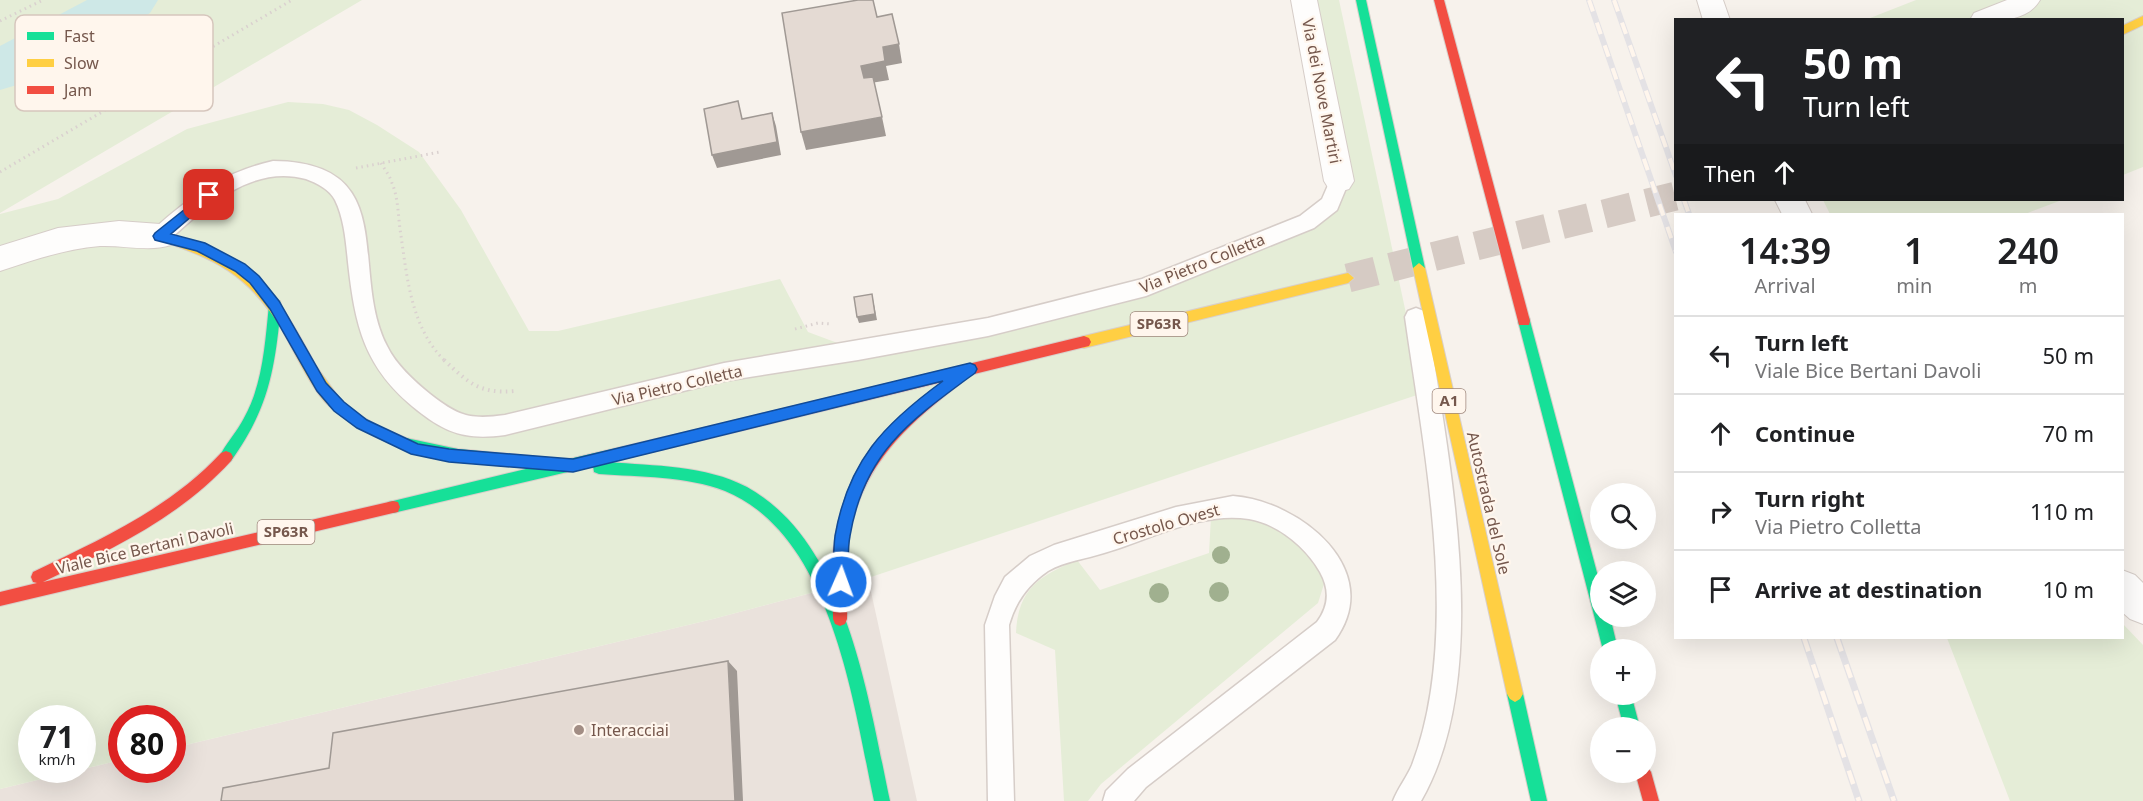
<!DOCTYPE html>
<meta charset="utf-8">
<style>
:root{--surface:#fff;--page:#f6f6f6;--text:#202124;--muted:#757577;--line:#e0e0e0}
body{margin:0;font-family:"Noto Sans",sans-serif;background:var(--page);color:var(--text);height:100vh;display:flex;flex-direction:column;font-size:22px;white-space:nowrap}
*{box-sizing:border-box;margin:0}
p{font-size:20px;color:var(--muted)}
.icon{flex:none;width:33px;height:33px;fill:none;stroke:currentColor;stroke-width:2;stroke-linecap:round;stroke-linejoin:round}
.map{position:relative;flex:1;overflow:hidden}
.side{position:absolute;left:1674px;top:213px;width:450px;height:426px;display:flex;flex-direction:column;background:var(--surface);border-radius:0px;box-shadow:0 6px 24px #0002}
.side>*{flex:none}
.top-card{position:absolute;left:1674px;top:18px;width:450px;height:183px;border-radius:0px;box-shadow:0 6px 24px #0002;background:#202124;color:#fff;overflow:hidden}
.buttons{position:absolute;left:1590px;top:483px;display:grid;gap:12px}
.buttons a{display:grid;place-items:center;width:66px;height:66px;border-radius:50%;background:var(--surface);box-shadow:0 6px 24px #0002;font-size:30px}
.speed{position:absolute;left:18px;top:705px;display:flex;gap:12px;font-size:30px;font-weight:700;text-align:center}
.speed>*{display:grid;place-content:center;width:78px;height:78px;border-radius:50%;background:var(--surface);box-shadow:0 6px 24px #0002;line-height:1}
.speed small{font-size:15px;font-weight:400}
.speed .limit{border:9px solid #d22;background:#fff;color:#111}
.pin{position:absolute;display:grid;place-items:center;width:51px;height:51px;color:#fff;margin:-26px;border-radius:12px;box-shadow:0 3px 9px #0006}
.me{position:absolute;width:66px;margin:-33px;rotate:2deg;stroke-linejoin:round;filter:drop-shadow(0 0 4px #0008)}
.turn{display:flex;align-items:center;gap:21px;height:126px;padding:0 30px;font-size:27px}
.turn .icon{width:78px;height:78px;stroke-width:2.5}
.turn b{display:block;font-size:42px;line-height:51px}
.then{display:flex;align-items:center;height:57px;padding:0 30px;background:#0003;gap:12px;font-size:22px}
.eta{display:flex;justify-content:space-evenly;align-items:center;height:102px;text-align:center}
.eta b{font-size:36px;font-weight:600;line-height:42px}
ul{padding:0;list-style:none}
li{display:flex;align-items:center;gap:18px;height:78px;padding:0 30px;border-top:2px solid var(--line)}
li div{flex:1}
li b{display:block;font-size:22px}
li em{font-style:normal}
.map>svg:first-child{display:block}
</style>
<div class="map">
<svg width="2143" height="801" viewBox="0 0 2143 801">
<rect width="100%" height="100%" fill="#f7f2ec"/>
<path fill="#eae2dc" d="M868,578L917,801H0V789L121,760L122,770H172L173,748L713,619Z"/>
<path fill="#e5edd7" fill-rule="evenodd" d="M0,0H362L0,213Z
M1304,0H1339L1423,393L868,578L713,619L173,748L172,718H122L121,760L0,789V214L58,199L187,129L288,102L323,104L349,110L377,125L419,152L461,210L529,331H558L780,279L808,332L859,351L1146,287L1330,204ZM32,718H82V770H32Z
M1916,0H2143V167L2123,175L2122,20H1865Z
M1823,200H2062L2025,214H1830Z
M1249,516L1287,533L1321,565L1324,584L1318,603L1101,784L1088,801H1064L1055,650L1016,633C1018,589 1039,576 1077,560L1100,590L1209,553L1211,517Z
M2123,624L2143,645V801H2010L1947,638H2122Z"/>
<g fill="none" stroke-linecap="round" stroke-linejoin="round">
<path fill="#cee8e7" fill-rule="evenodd" d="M87,0H158L150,13L20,84L0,90V46Z"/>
<path stroke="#d6cbc4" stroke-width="29" stroke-dasharray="29 15" stroke-linecap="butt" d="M1348,278L1676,196"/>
<g stroke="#d6cdc8" stroke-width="3">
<path id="lane" d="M273,161C403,162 348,271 387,346C396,365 414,381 430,394C458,416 470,420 505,415L724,363L988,318L1142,279L1300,216L1322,199L1332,176L1339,173L1346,176L1349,181L1337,210L1314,228L1146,296L988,336L858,360L724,381L505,435C467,440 447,434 417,410C364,368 355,326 348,262C346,242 344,218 335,200C330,190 317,183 306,179C251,164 204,208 167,242L160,244L153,242L150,236L153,230C189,197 224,172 273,161Z
M1416,308L1424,311L1427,317C1448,458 1495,672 1421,801H1393C1398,788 1407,777 1412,765C1462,635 1424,452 1405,317L1408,311Z
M1233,496C1300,501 1386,570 1335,640L1146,787L1134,801H1103L1106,791L1128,769L1317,622C1329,606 1330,590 1320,572C1306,547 1278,524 1249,519C1201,511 1149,540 1104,553C1086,559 1065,561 1048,571C1028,585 1016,601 1009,625L1014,801H988L985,625L995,596L1005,577L1030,556L1054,545L1176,507Z"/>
</g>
<g stroke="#d6cdc8" stroke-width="2">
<path id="street" d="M1291,0H1317L1354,181L1349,189L1339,192L1329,189L1324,181Z
M1697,0H1723L1730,20H1703Z
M2007,0H2040C2026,24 1994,20 1970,20L1974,13Z
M1775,200H1805L1812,214H1782Z
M119,221L160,224L171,227L175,236L171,245C150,252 123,245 100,246C65,249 33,260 0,271V246L58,228Z
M2122,570L2135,575L2143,583V624L2130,619L2122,612Z"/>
</g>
<g stroke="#d8cfca" stroke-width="2">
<path id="fast" d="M1356,0H1366L1425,268L1419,273L1413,268Z
M275,300L280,301L281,305C275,369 269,408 231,461L226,463L221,461L219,457C226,443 237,432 244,418C263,384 265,343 269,305L270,301Z
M1524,316L1529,317L1530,321L1600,584V616H1610L1618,650H1603L1518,321L1519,317Z
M334,396L361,416L384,429L406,438L458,449L541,457L546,459L547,464L682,433L687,435L689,439L687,443L682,445L609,462C654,466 705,465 747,487C848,543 868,699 890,801H874C853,702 832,535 725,491C686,476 640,477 599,474L594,472L593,466L393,513L388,512L386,507L388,502L393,501L530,468C453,462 391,458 329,406L327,402L329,398Z
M1515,686L1520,689L1523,694L1547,801H1531L1507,694L1510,689Z
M1615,694H1631L1640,728H1624Z"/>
</g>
<g stroke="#d8cfca" stroke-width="2">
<path id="slow" d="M2143,16V25L2122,35V26Z
M160,231C185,239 211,246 233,260C272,283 294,325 315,364C323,377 334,389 341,402L339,406C335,408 334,409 330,406C316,398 291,345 281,328C247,273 215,259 156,239L154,236Z
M1419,263L1425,268L1523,694L1520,699L1515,702L1510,699L1507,694L1413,268Z
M1348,273L1354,278L1348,283L1084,348L1079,346L1077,342L1079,338L1084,336Z"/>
</g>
<g stroke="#d8cfca" stroke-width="2">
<path id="jam" d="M1434,0H1444L1530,321L1529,325H1519L1518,321Z
M1084,336L1089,338L1091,342L1089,346L962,377L961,383C903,428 858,469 848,545C845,569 848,594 847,619L845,624L840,626L835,624L833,619C833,595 830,570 834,545C843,474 887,424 942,382L682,445L677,443L675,439L677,435L682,433Z
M226,451L231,453L233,457L231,461C179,518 112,549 43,582L393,501L398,502L400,507L398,512L393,513L0,606V592L37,583L33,582L31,577L33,572C101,539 169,509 221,453Z
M1646,765L1651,772L1659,801H1643L1635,772H1646Z"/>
</g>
<path stroke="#dad1cf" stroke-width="3" stroke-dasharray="1.5 4" stroke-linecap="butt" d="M0,21L43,0
M381,163C385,170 390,176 392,183C398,197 398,214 400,229C407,275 410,328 446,362
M356,168L440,152
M0,172L292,0
M795,329L818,323L831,324"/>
<path stroke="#dad1cf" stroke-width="4" stroke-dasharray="1.5 4.5" stroke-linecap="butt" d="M444,360C469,383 479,394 515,391"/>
<use href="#lane" fill="#fefdfc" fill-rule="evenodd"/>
<use href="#street" fill="#fefdfc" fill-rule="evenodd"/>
<use href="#fast" fill="#16e098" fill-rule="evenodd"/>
<use href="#slow" fill="#ffcf43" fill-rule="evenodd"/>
<use href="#jam" fill="#f24e42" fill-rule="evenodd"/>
<g stroke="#e4e2e5" stroke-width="6">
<path id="rail-far1" d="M1589,0L1676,252
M1614,0L1676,176
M1684,200L1689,214"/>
</g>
<g stroke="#e4e2e5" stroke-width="7">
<path id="rail" d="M1804,638L1859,801
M1837,638L1894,801"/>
</g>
<use href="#rail-far1" stroke="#fff6ed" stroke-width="4" stroke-dasharray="12" stroke-linecap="butt"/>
<use href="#rail" stroke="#fff6ed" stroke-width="4.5" stroke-dasharray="14" stroke-linecap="butt"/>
</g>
<g fill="#a0b08f">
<circle cx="1221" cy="555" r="9"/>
<circle cx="1219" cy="592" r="10"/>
<circle cx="1159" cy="593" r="10"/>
</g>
<path fill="#a09994" d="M899,44L902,63L886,66L889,80L865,84L861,66L883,47Z
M772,113L776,126L781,155L717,168L712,155Z
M882,117L886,136L806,150L801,132Z
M872,294L877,320L859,323L857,317Z
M728,661L737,671L743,801H735Z"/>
<path fill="#e4dad3" stroke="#a09994" stroke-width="1.5" d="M858,0H873L877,17L892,14L899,44L883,47L885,61L861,66L864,78L873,77L882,117L801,132L782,13Z
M738,101L742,119L772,113L777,142L712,155L704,109Z
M872,294L875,314L857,317L854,297Z
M728,661L735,801H221L223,788L329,768L333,733Z"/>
<path fill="#1a73e8" stroke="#114b97" stroke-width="1.5" d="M209,190L213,191V198L171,234L205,243L245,264L259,276L279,301L326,383L344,402L367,420L418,444L449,449L573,459L970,363L975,365L977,369L975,373C911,420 864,452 850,536C847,551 849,567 848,582L846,587L841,589L835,587L833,582C834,567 833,551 835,536C848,461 884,424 943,381L573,472L449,462L411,454L357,428L334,411L317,391L270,309L250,283L235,271L197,251L155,240L153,236L155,233Z"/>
<circle fill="#a28d84" stroke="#fff6ed" stroke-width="2" cx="579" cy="730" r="6"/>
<g text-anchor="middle" stroke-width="4.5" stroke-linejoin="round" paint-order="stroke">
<g fill="#fff6ed" stroke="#9e877c" stroke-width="1.5">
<rect x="1130.5" y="312" width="57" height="24" rx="4.5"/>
<rect x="1432.5" y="389" width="33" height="24" rx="4.5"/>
<rect x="257.5" y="520" width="57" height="24" rx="4.5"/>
</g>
<g font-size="15" font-weight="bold" fill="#75574c">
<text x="1159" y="329">SP63R</text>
<text x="1449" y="406">A1</text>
<text x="286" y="537">SP63R</text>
</g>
<g font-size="16" fill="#75574c" stroke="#fff6ed">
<text transform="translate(1322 91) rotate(79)" y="6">Via dei Nove Martiri</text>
<text transform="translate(1202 263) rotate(-22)" y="6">Via Pietro Colletta</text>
<text transform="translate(677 385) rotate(-13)" y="6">Via Pietro Colletta</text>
<text transform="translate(1489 503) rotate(77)" y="6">Autostrada del Sole</text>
<text transform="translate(1166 524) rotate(-16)" y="6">Crostolo Ovest</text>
<text transform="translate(145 548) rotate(-13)" y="6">Viale Bice Bertani Davoli</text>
</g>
<g font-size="16" fill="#75574c" stroke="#fff6ed" text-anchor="start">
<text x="591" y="736">Interacciai</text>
</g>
</g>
<rect x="15" y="15" width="198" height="96" rx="9" fill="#fff6ed" stroke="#d6c6bd" stroke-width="1.5"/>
<rect x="27" y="32" width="27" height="8" fill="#16e098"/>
<rect x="27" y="59" width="27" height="8" fill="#ffcf43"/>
<rect x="27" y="86" width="27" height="8" fill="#f24e42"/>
<g font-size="16" fill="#75574c">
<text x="64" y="42">Fast</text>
<text x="64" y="69">Slow</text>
<text x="64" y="96">Jam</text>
</g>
</svg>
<div class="buttons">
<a><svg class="icon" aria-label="search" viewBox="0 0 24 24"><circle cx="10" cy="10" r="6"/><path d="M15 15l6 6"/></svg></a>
<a><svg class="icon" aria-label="layers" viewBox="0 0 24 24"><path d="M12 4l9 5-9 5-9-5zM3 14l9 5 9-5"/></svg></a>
<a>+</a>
<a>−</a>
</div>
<div class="speed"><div>71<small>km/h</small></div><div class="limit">80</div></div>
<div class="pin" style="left:209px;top:195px;background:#d93025"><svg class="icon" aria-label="arrive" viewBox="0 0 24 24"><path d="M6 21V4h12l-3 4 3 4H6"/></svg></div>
<svg class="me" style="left:841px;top:582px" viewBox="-20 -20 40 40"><circle r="17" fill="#1a73e8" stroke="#fff" stroke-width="3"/><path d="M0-11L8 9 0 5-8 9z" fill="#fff"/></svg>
<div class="top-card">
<div class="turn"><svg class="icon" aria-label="left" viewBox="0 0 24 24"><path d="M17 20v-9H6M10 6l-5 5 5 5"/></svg><div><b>50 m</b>Turn left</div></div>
<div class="then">Then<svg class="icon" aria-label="ahead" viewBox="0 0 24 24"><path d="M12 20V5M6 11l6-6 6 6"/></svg></div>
</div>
<section class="side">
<div class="eta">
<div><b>14:39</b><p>Arrival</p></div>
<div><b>1</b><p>min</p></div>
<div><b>240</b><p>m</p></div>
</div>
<ul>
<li><svg class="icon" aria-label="left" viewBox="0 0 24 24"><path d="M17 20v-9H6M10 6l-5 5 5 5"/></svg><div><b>Turn left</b><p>Viale Bice Bertani Davoli</p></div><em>50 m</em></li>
<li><svg class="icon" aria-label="ahead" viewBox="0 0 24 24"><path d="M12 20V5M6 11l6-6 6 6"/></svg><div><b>Continue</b></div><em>70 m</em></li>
<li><svg class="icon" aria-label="right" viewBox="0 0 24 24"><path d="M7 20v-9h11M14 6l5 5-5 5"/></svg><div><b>Turn right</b><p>Via Pietro Colletta</p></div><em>110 m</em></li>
<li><svg class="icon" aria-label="arrive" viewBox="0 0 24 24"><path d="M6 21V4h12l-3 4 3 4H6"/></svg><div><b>Arrive at destination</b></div><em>10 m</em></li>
</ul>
</section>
</div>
